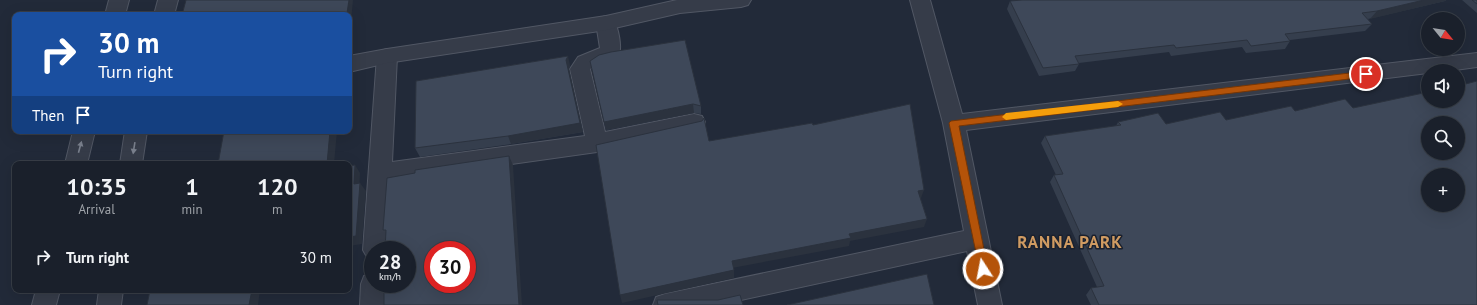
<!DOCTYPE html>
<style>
:root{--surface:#1a202b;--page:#272d37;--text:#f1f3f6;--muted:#9fa3a9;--line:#383e47}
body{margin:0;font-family:"PT Sans",sans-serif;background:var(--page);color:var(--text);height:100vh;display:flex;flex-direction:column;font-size:15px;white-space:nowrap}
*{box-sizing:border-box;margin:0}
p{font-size:13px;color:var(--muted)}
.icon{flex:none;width:22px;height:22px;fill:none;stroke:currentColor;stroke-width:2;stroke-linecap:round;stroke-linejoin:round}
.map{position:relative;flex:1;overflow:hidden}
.sheet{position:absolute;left:12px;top:161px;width:340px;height:132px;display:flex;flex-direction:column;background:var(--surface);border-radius:8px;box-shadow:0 4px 16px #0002,0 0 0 1px var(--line)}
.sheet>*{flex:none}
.banner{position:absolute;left:12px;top:12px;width:340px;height:122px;border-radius:8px;box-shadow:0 4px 16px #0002,0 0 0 1px var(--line);background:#1a4fa0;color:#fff;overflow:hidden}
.needle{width:26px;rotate:120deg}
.tools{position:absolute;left:1421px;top:12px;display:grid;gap:8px}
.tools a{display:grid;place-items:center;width:44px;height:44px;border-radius:50%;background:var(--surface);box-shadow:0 4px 16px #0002,0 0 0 1px var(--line);font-size:20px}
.speed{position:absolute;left:364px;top:241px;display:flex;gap:8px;font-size:20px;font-weight:700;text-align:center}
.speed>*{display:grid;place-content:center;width:52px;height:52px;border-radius:50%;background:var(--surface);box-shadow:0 4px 16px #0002,0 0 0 1px var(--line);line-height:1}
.speed small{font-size:10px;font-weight:400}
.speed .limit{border:6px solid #d22;background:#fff;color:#111}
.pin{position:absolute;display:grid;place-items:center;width:34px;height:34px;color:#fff;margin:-17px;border:2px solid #fff;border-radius:50%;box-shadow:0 1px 4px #0007}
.me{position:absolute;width:44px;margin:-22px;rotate:349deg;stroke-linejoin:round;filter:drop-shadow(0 0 3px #0008)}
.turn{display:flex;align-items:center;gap:14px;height:84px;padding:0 20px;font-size:18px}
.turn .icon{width:52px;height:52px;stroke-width:2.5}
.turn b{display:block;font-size:28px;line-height:34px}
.then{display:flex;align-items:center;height:38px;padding:0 20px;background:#0003;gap:8px;font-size:15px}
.eta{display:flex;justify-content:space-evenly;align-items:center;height:68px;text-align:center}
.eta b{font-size:24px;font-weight:600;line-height:28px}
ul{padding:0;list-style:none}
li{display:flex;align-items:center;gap:12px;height:56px;padding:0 20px}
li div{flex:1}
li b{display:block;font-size:15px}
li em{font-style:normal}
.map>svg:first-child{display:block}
</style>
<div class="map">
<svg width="1477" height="305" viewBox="0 0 1477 305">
<rect width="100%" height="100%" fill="#222a39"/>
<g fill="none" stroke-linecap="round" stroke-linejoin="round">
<g stroke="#515764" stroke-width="2">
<path id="minor" d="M910,0H930L962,114L1477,53V67L1448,71H1428V73L966,130L1002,305H978L967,251L718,305H653L656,297L665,294L964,231L943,123Z
M606,16L613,18C618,27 623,48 618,57L600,63L590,69L605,132L694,114L702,116L705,122L702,128L597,152L391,181L387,250H373V260L367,257L363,250L377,56L380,51L387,49L394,51L397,56L392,162L585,136L570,69L578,57L600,48L596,23L599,18Z
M373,273V284H385L384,305H360L361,284L364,276Z"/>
</g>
<g stroke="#515764" stroke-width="2">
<path id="tertiary" d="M109,0H129L125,15H105Z
M158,0H178L174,15H154Z
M677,0H751L748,5L741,7L680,13L606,30L387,63L349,72V56L387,49L606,16Z
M73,131H95L87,164H65Z
M125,131H147L142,164H120Z
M36,290H60L56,305H32Z
M99,290H123L121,305H97Z"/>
</g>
<use href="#minor" fill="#363c49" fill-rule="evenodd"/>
<use href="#tertiary" fill="#363c49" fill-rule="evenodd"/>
</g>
<path fill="#353e4d" d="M1022,0H1446L1445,1L1368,19L1372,24L1365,31L1290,40V41L1285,49L1246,53L1242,47L1171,56L1169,52L1079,63V64L1075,71L1039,76L1007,9L1010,1Z
M1462,0H1477V13Z
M590,61L701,106V114L694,113L606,130Z
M570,65L569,69L583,132L511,144L420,157L415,148Z
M1295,111L1477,305H1091L1086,295L1091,288L1097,287L1050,182L1054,175H1056L1041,143L1045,136L1116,126L1118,122L1166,124L1226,120Z"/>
<path fill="#2b323e" d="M349,0H353L351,21H349V15H335Z
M1424,0H1446L1445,1L1370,19L1377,11Z
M568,56L570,65L569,69L583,132L511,144L508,136L566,60Z
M693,104L694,113L606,130L604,122Z
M330,131H337L334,164H327Z
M509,156L513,165L522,305H519Z
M355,165L360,173L359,192L354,184Z
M360,183L366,191L362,244L349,246V237Z
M924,190L921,198L915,200L918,191Z
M927,219L924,227L850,241L849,246L732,268V261L849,234Z
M734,270V278L622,303L620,295Z
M252,290H260L258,305H249Z"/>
<path fill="#3e4859" stroke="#2b323e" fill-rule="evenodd" d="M186,0H349L347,13L335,15H182Z
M1022,0H1424L1377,11L1362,13L1372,24L1285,34L1290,41L1251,46L1247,40L1176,48L1174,45L1075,56L1079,64L1043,68L1010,1Z
M1472,0H1477V4Z
M685,40L701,106L693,104L604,122L590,61L599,55L611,52Z
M568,56L566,60L580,123L508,136L415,148L416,81Z
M1477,81V305H1099L1091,288L1104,286L1054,175L1063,174L1045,136L1121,125L1118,122L1158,113L1166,124L1220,112L1226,120L1291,106L1295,111L1345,99L1353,108L1428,92V101H1458V86ZM1428,123H1458V153H1428ZM1428,175H1458V205H1428Z
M910,104L924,190L918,191L927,219L849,234L851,238L732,261L734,270L620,295L596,145L702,121L704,118L709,141L812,123L813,125Z
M224,131H330L327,164H218Z
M509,156L519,305H384V284H407V250H385L386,230H383L387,178L415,173V170ZM433,250H467V284H433Z
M355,165L354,184L360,183L356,236L349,237V166Z
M927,274L934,305H787Z
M150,290H252L249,305H147Z
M740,295L743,305H658L657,300H718Z"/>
<defs><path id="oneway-solid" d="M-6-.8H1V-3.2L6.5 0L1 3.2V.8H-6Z"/></defs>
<g fill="#7a808d">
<use href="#oneway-solid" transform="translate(80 147) rotate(-75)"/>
<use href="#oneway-solid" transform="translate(134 148) rotate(99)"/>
</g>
<path fill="#b45309" stroke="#753606" d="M1366,71L1371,74L1366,77L959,126L988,269L987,272L983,273L980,272L949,123L951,121Z"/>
<path fill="#f59e0b" d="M1118,101L1123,104L1118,107L1006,120L1002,117L1006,113Z"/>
<g text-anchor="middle" stroke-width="3" stroke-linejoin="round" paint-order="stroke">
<g font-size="17" font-weight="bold" letter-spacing="1" fill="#d09b62" stroke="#1b212e">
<text x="1070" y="248">RANNA PARK</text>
</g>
</g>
</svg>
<div class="tools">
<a><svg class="needle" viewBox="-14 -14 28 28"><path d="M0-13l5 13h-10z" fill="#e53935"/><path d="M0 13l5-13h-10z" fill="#9fa3a9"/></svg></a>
<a><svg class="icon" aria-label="sound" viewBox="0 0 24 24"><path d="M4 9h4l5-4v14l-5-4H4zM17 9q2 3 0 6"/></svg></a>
<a><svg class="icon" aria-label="search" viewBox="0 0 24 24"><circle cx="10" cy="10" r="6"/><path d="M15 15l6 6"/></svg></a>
<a>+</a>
</div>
<div class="speed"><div>28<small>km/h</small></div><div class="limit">30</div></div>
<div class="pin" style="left:1366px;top:74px;background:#d93025"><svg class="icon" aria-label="arrive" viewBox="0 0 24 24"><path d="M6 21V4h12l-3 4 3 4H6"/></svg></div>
<svg class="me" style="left:983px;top:269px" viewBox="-20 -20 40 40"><circle r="17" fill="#b45309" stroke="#fff" stroke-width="3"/><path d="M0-11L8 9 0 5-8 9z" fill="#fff"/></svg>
<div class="banner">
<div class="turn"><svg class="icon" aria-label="right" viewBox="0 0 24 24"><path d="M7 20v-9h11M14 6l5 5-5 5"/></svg><div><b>30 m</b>Turn right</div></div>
<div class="then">Then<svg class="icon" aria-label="arrive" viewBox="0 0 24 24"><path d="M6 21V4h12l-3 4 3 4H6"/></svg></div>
</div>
<section class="sheet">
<div class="eta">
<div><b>10:35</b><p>Arrival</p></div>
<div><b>1</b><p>min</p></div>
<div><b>120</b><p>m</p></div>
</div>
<ul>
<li><svg class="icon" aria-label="right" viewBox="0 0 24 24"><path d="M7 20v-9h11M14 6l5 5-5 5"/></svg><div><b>Turn right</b></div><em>30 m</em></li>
</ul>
</section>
</div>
